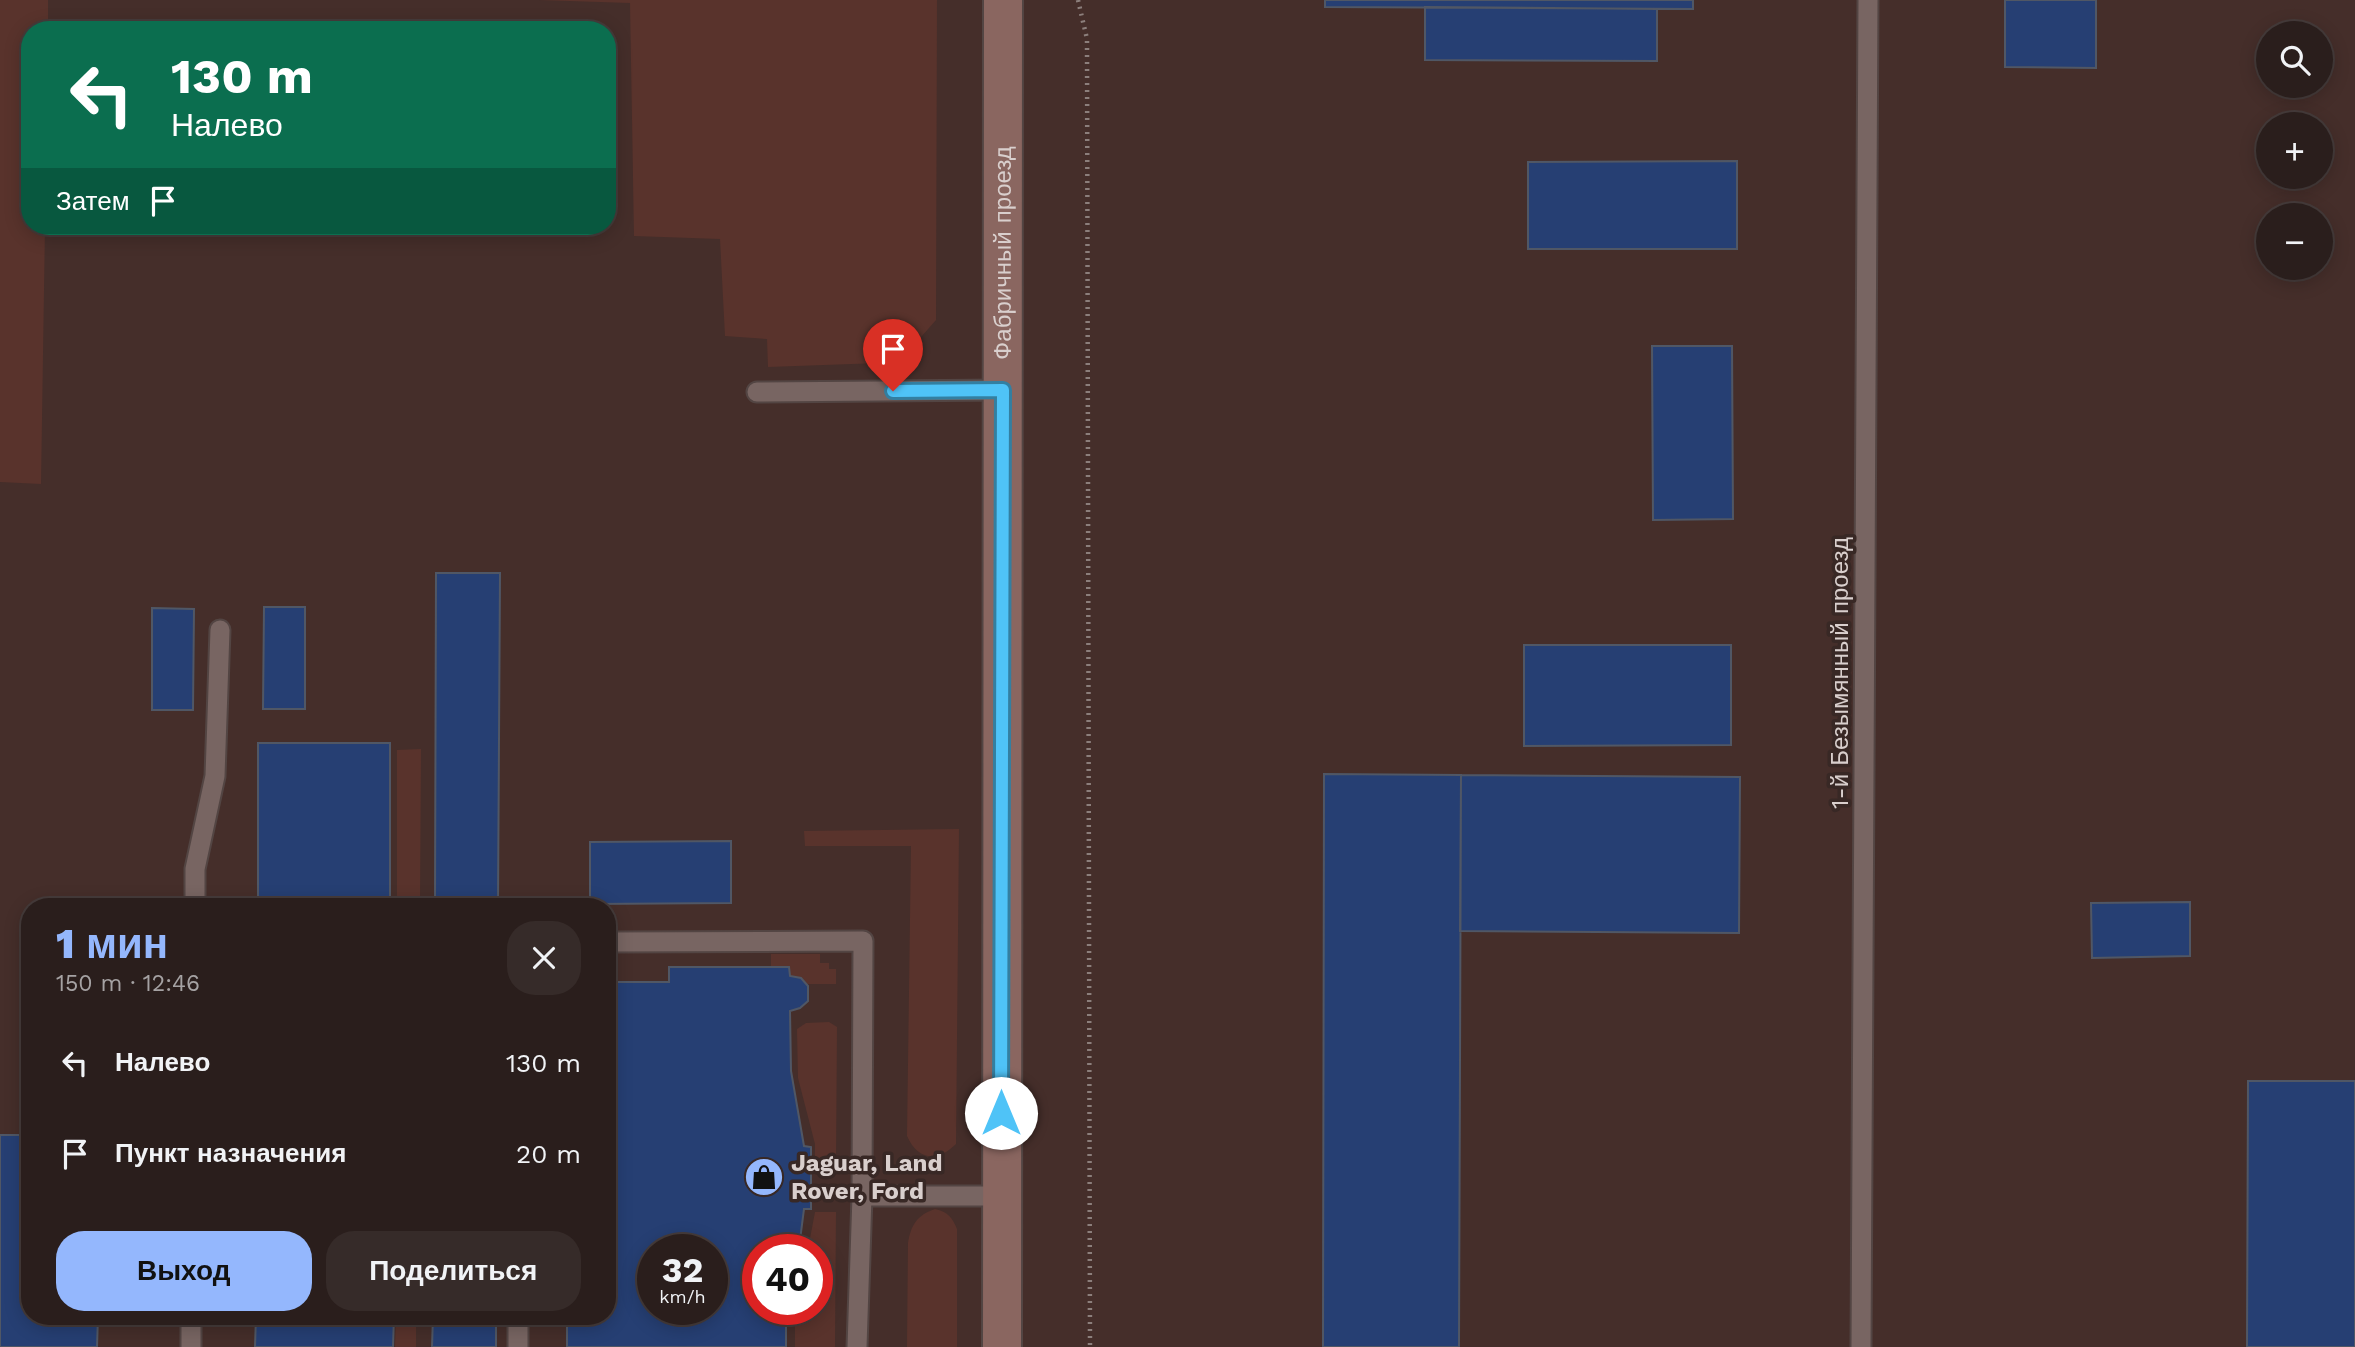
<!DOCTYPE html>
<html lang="ru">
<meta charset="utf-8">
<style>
:root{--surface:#2a1e1c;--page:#362b29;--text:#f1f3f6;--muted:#a5a2a3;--line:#463c3b;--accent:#94b7fd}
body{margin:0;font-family:"Work Sans",sans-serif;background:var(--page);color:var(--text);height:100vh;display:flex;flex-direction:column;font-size:26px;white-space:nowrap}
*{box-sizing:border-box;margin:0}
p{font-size:23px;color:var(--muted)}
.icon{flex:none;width:38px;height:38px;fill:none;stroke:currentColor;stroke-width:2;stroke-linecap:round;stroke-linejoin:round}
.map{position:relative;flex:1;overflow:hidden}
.sheet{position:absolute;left:21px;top:898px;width:595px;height:427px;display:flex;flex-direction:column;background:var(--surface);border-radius:28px;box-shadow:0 4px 18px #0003,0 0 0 2px var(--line)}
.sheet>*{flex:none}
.guide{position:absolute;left:21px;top:21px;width:595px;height:214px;border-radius:28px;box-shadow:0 4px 18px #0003,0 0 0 2px var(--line);background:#0b6e4f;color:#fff;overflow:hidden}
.buttons{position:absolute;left:2256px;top:21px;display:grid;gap:14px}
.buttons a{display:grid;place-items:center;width:77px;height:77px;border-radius:50%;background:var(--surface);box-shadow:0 4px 18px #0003,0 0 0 2px var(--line);font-size:35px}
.speed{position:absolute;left:637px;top:1234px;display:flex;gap:14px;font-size:35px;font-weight:700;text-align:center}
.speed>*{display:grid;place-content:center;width:91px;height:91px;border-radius:50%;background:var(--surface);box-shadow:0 4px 18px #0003,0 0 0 2px var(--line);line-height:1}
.speed small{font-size:18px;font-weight:400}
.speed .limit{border:10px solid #d22;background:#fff;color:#111}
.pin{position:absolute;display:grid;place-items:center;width:60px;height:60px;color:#fff;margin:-72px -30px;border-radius:50% 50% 50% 0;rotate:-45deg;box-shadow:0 0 7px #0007}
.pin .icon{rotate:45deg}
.me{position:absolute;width:77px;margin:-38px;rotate:0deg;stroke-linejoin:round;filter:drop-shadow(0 0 5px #0008)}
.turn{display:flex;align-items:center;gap:24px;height:147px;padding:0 35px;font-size:32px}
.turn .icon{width:91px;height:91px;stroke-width:2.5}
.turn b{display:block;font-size:49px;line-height:60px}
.then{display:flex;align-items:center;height:66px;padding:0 35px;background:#0003;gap:14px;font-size:26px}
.round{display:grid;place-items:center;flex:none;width:74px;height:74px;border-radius:28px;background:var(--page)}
.summary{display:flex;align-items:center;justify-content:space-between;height:119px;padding:0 35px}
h1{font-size:42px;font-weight:800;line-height:52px;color:var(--accent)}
.cta{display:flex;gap:14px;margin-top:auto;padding:14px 35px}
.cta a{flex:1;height:80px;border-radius:28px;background:var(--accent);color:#111;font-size:28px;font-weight:800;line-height:80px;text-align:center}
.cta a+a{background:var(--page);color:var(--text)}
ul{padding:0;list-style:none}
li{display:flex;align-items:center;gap:21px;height:91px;padding:0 35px}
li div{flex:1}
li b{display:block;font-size:26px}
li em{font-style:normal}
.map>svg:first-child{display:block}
</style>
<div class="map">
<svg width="2355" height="1347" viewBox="0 0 2355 1347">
<rect width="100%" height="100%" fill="#382825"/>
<path fill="#452e2a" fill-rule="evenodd" d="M0,0H2355V1347H0ZM30,30H607V226H30ZM2268,33H2320V86H2268ZM2268,124H2320V177H2268ZM2268,215H2320V268H2268ZM30,906H607V1316H30ZM653,1250H712V1309H653ZM758,1250H817V1309H758Z"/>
<path fill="#59332c" d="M0,0H48V30H30V226H45L41,484L0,482Z
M539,0H937L936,320L907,353L880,363L768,367L767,339L725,336L720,239L634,236L630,3Z
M421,749L420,906H397V750Z
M959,829L956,1144C938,1162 918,1161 907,1136L911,846H805L804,831Z
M771,954H820V963H829V969H836V984H796L771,979Z
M829,1022L837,1027L836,1161H815V1144L798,1078L797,1029L806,1023Z
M935,1209C948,1212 952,1217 957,1229V1347H907L908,1243C911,1225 917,1215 935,1209Z
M815,1212H836L835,1347H795V1309H817V1250L808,1249Z
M396,1316H416V1347H395Z"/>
<path fill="#263f73" stroke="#505765" stroke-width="2" fill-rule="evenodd" d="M1325,0H1693V9L1325,7Z
M2005,0H2096V68L2005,67Z
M1425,7L1657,9V61L1425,60Z
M1737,161V249H1528V162Z
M1652,346H1732L1733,519L1653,520Z
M436,573H500L498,906H435Z
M264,607H305V709H263Z
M152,608L194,609L193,710H152Z
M1524,645H1731V745L1524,746Z
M258,743H390V906H258Z
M1324,774L1461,775L1459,1347H1323Z
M1461,775L1740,777L1739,933L1460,931Z
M731,841V903L590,904V842Z
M2190,902V956L2092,958L2091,903Z
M669,967H789L790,976L801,978L808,986V1001L800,1008L790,1011L791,1071L804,1146L811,1147V1209H804L800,1240L796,1250H758V1309H786V1347H567V1316H607V982H669ZM653,1250H712V1309H653Z
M2248,1081H2355V1347H2247Z
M0,1135H30V1316H98L97,1347H0Z
M256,1316H394L393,1347H255Z
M433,1316H496V1347H432Z"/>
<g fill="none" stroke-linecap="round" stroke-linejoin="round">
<g stroke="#534543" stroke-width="23">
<path id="lane" d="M757,392L1003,390
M195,906V869L215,776L220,630
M607,942L863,941L862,1196L857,1347
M862,1196H1001
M191,1347V1316
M518,1347V1316
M1861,1347L1868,0"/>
</g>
<g stroke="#534543" stroke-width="42">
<g id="secondary">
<path id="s1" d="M1002,1347L1003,0"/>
</g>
</g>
<path stroke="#8c7f7c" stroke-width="4.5" stroke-dasharray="2 5" stroke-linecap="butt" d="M1078,0L1087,39L1090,1347"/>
<use href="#lane" stroke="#786562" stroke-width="19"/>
<use href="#secondary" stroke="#8a6660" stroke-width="38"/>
</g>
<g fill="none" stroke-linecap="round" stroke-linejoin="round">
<g stroke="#337fa1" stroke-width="18">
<path id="route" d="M893,391L1003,390L1001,1113"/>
</g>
<use href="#route" stroke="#4fc3f7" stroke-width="12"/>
</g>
<defs>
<g id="shop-disc" transform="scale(2.0125)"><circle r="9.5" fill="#94b7fd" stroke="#382825"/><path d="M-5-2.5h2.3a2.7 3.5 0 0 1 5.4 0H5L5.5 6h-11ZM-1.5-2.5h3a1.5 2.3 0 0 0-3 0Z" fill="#111"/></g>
</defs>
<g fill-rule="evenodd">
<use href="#shop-disc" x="764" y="1177"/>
</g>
<g text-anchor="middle" stroke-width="7" stroke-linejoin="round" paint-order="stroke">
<g font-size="24" fill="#d9cfcd" stroke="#382825">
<text dy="8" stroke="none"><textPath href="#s1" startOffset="1094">Фабричный проезд</textPath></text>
<text transform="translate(1840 673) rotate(-90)" y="8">1-й Безымянный проезд</text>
</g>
<g font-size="24" font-weight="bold" fill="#d9cfcd" stroke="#382825" text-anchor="start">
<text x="791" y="1171">Jaguar, Land<tspan x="791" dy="28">Rover, Ford</tspan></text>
</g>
</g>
</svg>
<div class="buttons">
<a><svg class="icon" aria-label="search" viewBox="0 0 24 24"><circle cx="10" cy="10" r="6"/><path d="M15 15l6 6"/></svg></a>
<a>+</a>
<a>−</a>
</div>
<div class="speed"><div>32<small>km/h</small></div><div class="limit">40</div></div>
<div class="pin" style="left:893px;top:391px;background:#d93025"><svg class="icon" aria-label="arrive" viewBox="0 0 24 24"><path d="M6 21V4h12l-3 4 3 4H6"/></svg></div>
<svg class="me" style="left:1001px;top:1113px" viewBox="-20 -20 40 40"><circle r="19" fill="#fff"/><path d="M0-13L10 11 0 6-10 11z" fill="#4fc3f7"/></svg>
<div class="guide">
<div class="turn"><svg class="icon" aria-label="left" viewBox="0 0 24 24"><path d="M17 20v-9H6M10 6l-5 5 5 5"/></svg><div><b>130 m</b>Налево</div></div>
<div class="then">Затем<svg class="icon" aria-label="arrive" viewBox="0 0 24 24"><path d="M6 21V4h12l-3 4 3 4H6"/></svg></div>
</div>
<section class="sheet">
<div class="summary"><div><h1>1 мин</h1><p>150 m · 12:46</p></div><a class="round"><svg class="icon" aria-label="close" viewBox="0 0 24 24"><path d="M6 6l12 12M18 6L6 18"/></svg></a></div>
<ul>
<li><svg class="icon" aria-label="left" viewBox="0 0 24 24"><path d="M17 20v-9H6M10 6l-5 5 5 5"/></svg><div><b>Налево</b></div><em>130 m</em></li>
<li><svg class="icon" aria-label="arrive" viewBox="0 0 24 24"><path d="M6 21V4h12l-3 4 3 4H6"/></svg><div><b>Пункт назначения</b></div><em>20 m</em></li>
</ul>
<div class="cta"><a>Выход</a><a>Поделиться</a></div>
</section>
</div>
